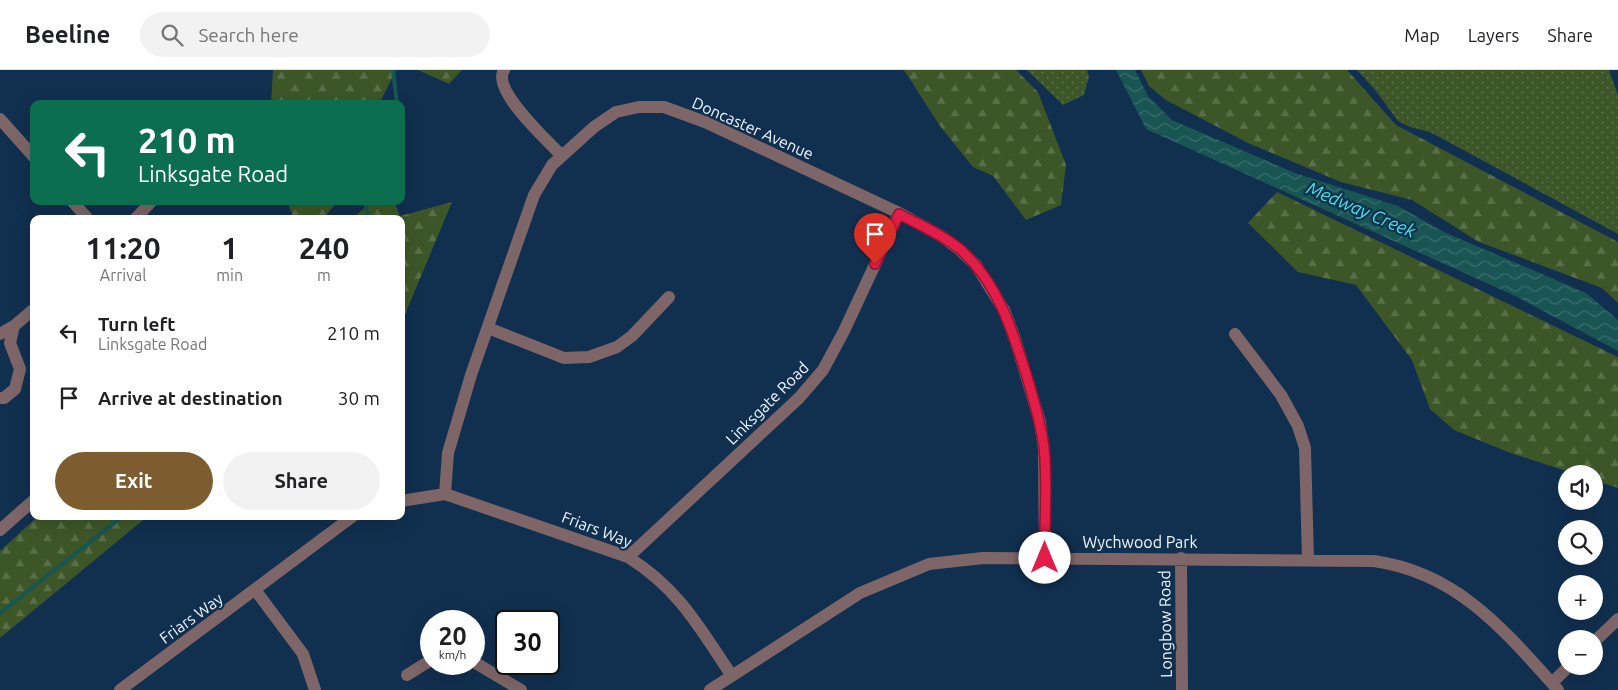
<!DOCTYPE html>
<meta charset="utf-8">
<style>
:root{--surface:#fff;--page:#f2f2f2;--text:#202124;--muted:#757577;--line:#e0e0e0;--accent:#7d5d30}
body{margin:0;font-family:Ubuntu,sans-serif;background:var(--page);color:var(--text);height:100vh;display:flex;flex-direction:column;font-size:19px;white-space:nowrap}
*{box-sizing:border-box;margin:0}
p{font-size:16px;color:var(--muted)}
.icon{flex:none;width:28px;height:28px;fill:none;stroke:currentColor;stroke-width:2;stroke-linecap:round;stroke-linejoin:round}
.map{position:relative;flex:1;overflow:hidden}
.side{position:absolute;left:30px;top:145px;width:375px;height:305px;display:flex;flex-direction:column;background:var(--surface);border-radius:10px;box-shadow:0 5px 20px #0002}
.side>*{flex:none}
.top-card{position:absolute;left:30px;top:30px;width:375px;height:105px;border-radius:10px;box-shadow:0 5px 20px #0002;background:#0b6e4f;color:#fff;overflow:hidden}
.tools{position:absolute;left:1558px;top:395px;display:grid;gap:10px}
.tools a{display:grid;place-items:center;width:45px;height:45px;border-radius:50%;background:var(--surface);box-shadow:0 5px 20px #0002;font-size:25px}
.speed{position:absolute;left:420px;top:540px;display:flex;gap:10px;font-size:25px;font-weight:700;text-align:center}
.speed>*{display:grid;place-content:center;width:65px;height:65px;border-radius:50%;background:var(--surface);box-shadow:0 5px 20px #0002;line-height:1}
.speed small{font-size:12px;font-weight:400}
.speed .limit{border:2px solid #111;border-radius:8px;background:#fff;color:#111}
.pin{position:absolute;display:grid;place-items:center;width:42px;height:42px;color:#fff;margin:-51px -21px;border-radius:50% 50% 50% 0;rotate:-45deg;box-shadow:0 0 5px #0007}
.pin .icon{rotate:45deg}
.me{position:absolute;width:55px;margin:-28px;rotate:0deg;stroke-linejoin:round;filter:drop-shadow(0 0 4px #0008)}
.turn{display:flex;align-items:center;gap:18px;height:105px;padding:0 25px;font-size:22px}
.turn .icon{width:65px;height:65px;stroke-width:2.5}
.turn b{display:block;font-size:35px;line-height:42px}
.eta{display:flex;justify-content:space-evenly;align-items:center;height:85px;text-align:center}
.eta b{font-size:30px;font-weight:600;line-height:35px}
.button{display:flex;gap:10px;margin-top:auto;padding:10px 25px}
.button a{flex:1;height:58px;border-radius:30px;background:var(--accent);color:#fff;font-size:20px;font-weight:600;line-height:58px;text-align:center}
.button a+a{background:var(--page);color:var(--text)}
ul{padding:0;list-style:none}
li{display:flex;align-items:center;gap:15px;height:65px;padding:0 25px}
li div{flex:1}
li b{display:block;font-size:19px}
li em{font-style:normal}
header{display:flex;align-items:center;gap:30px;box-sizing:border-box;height:70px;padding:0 25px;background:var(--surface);border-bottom:1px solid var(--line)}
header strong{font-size:24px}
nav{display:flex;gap:28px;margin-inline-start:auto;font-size:18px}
.search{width:350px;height:45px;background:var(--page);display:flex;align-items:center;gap:12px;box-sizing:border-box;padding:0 18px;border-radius:28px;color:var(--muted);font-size:19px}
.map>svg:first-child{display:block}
</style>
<header>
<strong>Beeline</strong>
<div class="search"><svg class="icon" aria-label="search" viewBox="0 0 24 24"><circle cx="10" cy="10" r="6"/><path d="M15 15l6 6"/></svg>Search here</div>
<nav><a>Map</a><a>Layers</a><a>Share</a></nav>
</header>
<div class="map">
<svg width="1618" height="620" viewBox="0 0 1618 620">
<defs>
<pattern id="grass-dots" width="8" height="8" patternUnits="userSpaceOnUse" patternTransform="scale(1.25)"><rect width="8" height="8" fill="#3d5628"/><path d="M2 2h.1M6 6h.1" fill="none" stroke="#596f48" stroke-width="1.8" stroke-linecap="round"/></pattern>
<pattern id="forest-firs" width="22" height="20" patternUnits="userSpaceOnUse" patternTransform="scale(1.25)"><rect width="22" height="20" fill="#3d5628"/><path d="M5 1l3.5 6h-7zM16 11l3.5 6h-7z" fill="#596f48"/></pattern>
<pattern id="water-waves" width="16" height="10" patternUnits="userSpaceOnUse" patternTransform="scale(1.25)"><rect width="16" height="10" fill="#185553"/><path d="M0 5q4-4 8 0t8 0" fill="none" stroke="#3a6e6d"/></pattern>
</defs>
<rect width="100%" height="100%" fill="#112f4f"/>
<path fill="url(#grass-dots)" d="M1027,0H1087L1089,7L1084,25L1063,35Z
M1357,0H1609L1618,25V164L1430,62L1410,57L1398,51L1376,21Z"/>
<path fill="url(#forest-firs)" d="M273,0H396L379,34H271Z
M418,0H462L449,14Z
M904,0H1016L1038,22L1066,95L1061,135L1026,150L993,106L973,97L940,56Z
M1141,0H1347L1396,55L1618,172V233L1602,218L1479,172L1412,130L1341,112L1248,73L1166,30L1149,16Z
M1277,122L1618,287V418L1594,410V404H1575L1508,382L1454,360L1430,339L1412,290L1356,215L1298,202L1248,153Z
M287,131H338L323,149H287L292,144Z
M372,131H394L400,146L452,132L401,254V149H352Z
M38,446H148L0,568V481Z"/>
<path fill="url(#water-waves)" d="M1116,0H1135L1148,26L1172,50L1295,103L1398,136L1444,162L1586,223L1618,250V281L1515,226L1146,59Z"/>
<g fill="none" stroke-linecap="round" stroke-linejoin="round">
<path stroke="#185553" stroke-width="4" d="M393,0L397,34
M365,131L368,149
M0,543L123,446"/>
<path stroke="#7e6668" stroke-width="12" d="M504,0C491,20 548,71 562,86
M0,49L34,87
M72,131L88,149
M135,149L152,131
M488,258L564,288L589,287L617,277L632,266L669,227
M0,264L14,256L34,239
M1235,264L1281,325L1298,356L1305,378L1308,489
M0,328H4L15,319L20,299L10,273L14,256
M445,424L448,383L471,305L534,125L552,95L594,57L616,42L639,37H664L705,52L899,143L941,166L960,180L976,195L1004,240L1015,269L1040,352L1044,380L1045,488
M401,431L445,424L628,487C680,520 699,557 732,606
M0,460L34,430
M628,487L799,328L823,300L844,261L899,143
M1181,488L1182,620
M256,521L303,584L315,620
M1594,572L1618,549
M474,592L521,620
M407,605L431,590
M1552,613L1569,596
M120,620L353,446
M710,620L860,523L929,494L983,488L1374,491C1458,503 1504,560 1558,620"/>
</g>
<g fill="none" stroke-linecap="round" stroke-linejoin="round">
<g stroke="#92132f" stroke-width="12">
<path id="route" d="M875,194L899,144C920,155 943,165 961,180C998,213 1013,262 1027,307C1034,331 1041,353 1044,378C1048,414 1044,452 1045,488"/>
</g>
<use href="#route" stroke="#e11d48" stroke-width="9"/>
</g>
<g text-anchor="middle" stroke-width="4.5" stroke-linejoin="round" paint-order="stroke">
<g font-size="16" fill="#eff6fe" stroke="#112f4f">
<text transform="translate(753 58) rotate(24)" y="6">Doncaster Avenue</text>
<text transform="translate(767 333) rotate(-45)" y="6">Linksgate Road</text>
<text transform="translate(597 459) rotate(21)" y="6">Friars Way</text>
<text x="1140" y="478">Wychwood Park</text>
<text transform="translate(191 548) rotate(-36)" y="6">Friars Way</text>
<text transform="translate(1165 554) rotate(-91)" y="6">Longbow Road</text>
</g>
<g font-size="18" font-style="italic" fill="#42e6e2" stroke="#112f4f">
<text transform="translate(1361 140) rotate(23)" y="6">Medway Creek</text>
</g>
</g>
</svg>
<div class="tools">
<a><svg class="icon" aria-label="sound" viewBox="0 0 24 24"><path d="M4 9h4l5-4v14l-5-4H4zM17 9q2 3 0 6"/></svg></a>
<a><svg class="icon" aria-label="search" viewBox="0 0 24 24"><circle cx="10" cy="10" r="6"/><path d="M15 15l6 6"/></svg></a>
<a>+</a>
<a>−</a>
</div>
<div class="speed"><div>20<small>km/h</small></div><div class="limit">30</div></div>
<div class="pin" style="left:875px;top:194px;background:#d93025"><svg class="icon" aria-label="arrive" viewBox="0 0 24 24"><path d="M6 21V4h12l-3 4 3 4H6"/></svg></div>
<svg class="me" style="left:1045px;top:488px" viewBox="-20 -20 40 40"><circle r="19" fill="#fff"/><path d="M0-13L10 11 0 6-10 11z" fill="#e11d48"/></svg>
<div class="top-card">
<div class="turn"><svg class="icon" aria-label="left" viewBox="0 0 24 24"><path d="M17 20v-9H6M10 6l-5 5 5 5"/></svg><div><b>210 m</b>Linksgate Road</div></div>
</div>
<section class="side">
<div class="eta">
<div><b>11:20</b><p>Arrival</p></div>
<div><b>1</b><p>min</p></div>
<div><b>240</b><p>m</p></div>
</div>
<ul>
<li><svg class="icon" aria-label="left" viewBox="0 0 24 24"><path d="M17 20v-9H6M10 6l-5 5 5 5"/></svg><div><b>Turn left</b><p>Linksgate Road</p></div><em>210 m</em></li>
<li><svg class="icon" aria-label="arrive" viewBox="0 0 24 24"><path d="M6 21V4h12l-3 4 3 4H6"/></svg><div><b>Arrive at destination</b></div><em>30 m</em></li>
</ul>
<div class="button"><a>Exit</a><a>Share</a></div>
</section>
</div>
